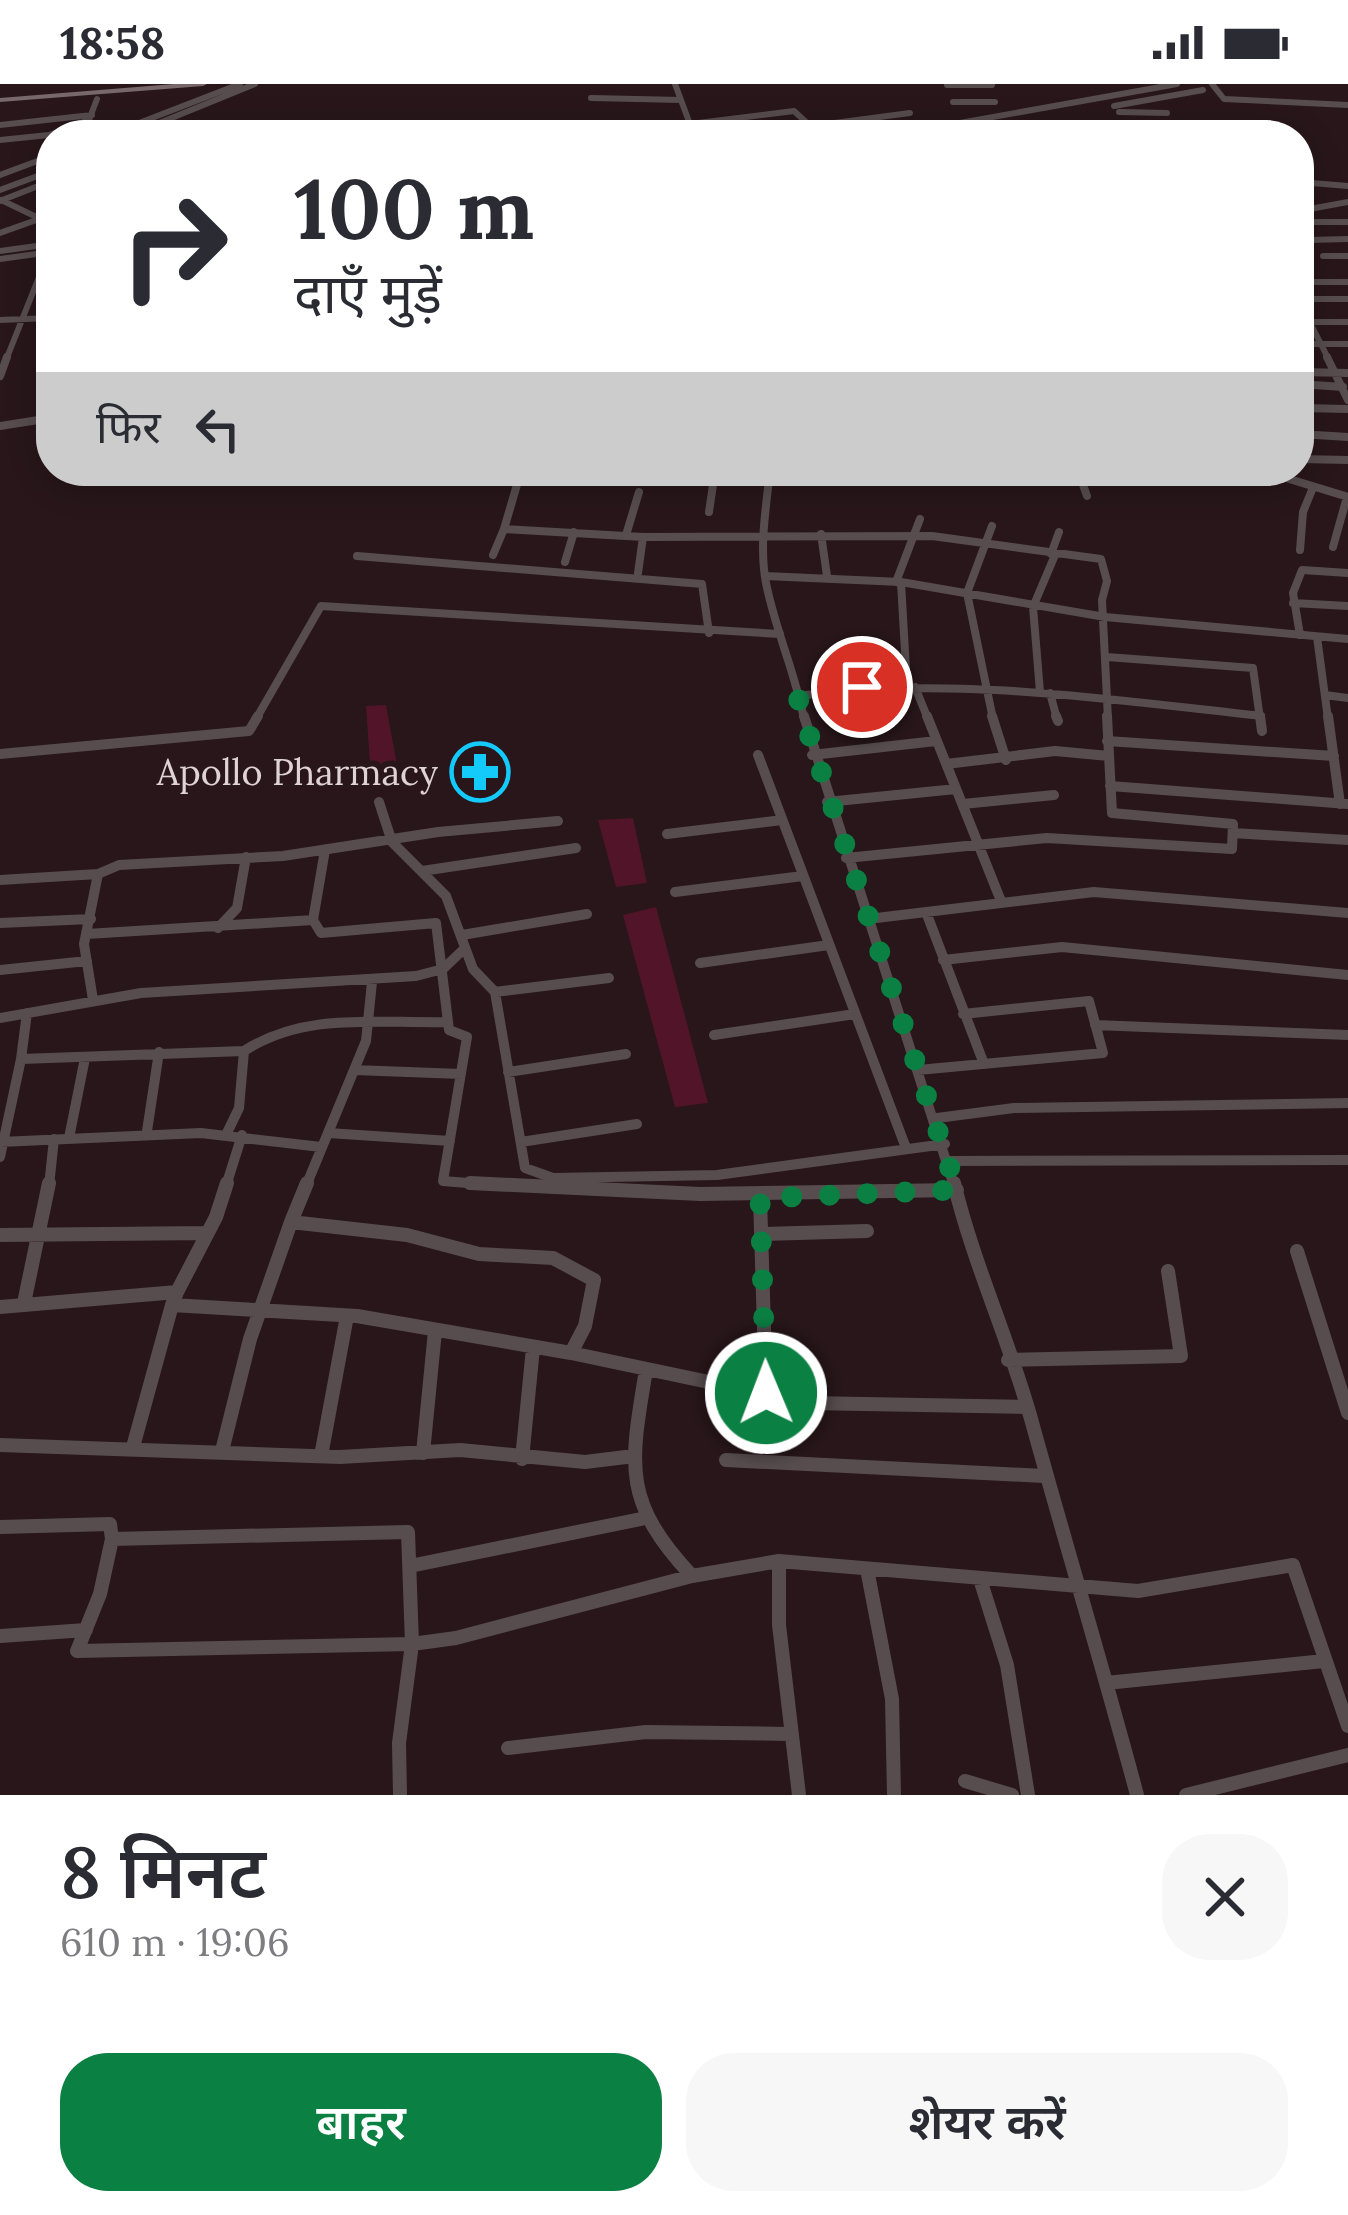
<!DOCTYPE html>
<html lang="hi">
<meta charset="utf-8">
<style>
:root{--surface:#fff;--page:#f7f7f7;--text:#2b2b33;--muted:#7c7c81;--accent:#0b8043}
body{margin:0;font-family:Lora,"Noto Sans Devanagari",serif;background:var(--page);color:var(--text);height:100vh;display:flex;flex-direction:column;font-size:45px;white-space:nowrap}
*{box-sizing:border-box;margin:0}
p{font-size:39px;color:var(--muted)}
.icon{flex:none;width:66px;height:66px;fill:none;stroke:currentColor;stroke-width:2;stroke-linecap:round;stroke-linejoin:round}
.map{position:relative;height:1711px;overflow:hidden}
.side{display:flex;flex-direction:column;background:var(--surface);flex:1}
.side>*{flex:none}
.top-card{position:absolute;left:36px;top:36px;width:1278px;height:366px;border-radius:48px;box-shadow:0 6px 30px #0003;background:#fff;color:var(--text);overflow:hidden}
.pin{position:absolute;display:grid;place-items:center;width:102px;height:102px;color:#fff;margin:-51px;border:6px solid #fff;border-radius:50%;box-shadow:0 3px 12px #0007}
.me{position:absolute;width:132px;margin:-66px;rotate:359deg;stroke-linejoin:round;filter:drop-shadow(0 0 9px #0008)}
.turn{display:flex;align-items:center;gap:42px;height:252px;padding:0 60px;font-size:54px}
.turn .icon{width:156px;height:156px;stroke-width:2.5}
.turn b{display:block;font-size:84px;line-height:102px}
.then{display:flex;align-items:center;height:114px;padding:0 60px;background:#0003;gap:24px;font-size:45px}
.round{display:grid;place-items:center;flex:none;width:126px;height:126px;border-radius:48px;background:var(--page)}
.overview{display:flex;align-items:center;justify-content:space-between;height:204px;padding:0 60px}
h1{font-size:72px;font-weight:600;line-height:90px}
.primary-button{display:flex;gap:24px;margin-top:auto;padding:24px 60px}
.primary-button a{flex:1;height:138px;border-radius:48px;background:var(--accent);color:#fff;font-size:48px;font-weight:600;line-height:138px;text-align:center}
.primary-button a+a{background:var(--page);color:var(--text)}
.status{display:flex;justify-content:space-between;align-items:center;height:84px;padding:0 60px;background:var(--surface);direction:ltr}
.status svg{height:33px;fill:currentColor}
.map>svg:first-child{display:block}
</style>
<div class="status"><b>18:58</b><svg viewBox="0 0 49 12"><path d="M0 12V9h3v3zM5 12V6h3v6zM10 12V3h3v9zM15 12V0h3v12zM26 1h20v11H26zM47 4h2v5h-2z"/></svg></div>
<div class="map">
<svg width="1348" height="1711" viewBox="0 0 1348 1711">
<rect width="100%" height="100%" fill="#28161a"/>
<path fill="#521429" d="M386,621L399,692L371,694L366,622Z
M633,734L647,799L616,803L598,736Z
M656,823L708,1019L675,1023L623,831Z"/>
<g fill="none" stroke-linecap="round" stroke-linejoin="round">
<path stroke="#574d4f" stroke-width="6" d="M675,0L694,51
M1212,0L1224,15L1348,21
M947,1H992
M591,14L681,16
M953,18H995
M1114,22L1203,6
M1119,28L1167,29
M690,40L794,27L820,51
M0,41L92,31
M1124,42L1177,43
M108,51L240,0
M130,51L255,0
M743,51L910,29
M893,51L1177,0
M0,56L49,51L89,36L97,15
M0,91L51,72
M1299,98L1348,102
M0,106L51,87
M1,116L51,140
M0,117L51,97
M1299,127L1348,118
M1299,138H1348
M0,149L42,134
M1309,156L1348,155
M0,167L51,160
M1323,172H1348
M0,175L51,168
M1299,198H1348
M1299,215H1348
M1299,217L1329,276
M0,236L51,234
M1299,238H1348
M1299,260H1348
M6,276L49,168"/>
<path stroke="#574d4f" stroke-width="8" d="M1327,273L1348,316
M1299,288L1348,289
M0,292L7,273
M1299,300L1343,303
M1299,324L1348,325
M0,342L51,334
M1299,350L1348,353
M1299,375L1348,376
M521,387L504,445L643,453L932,452L1101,475L1107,497L1102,516L1108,635
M770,387C766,424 759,463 766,499C775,545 795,588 804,635
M1078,387L1087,412
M1210,387H1218
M1263,387L1348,413
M709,428L715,387
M992,442L967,509L993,635
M821,450L827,492
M626,451L639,408
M1333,463L1347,413
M1300,466L1303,428L1312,406
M1051,470L1059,448
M493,471L504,445
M357,472L702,500L709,549
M565,478L574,448
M638,489L643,453
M765,492L901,498L1105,533L1348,555
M896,498L920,435
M901,498L907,603
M1293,519L1348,522
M1300,551L1293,509L1302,486L1348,489
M1317,553L1328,635
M1107,573L1253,584L1260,635
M915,603L928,635
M1040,608L1033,523L1055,471
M1050,609L1057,635
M1325,611L1348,614
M798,612C954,592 1106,615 1261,632
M256,635L321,522L780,550"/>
<path stroke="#574d4f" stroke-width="10" d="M804,632L954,1102
M927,632L1001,817
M992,632L1006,676
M1056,632L1058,637
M1260,632L1262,647
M1328,632L1340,720
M1107,657L1334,672
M0,670L249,647L258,632
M758,671L906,1064
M812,671L936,657
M946,680L1055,667L1109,672
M1110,702L1348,720
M379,718L392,758L446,812L473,885L495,908L609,894
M827,718L956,705
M963,720L1054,711
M1233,749L1348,756
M667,750L782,736
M325,766L313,836L321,849L436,839L449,946L467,953L443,1097L505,1102
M846,774L1047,754L1232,765L1233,740L1112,729L1107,632
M422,787L576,764
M0,796L98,790
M675,808L803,792
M926,828L984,980
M868,835L1094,808L1348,829
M0,839L91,835
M218,844L237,824L246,773
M87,850L313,836
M462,851L587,830
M943,876L1062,863L1348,891
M700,879L829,861
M0,886L87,877
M495,908L525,1084L553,1094L717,1091L945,1060
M93,916L84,860L98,790L119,781L283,772L438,748L558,737
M0,934L141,909L416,892L443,885L465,864
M1095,941L1348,951
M714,951L855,930
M244,967C306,927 378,940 448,938
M21,975L27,929
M354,986L461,990
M918,986L1103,969L1089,917L963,930
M508,988L626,970
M937,1034L1014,1024L1348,1019
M147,1047L159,968
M328,1049L450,1057
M69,1054L85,974
M0,1058L201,1049L321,1063
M521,1058L637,1040
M0,1073L21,975L244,967L239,1024L226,1051
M950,1077L1348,1076
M49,1102L54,1055
M226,1102L242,1051
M306,1102L366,957L372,898"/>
<path stroke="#574d4f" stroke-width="14" d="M307,1099L291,1138L407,1151L479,1170L553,1174L594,1196L585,1242L571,1269
M470,1099L700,1110L957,1106
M954,1099C974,1182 1011,1260 1033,1342C1067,1465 1104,1587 1137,1711
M760,1114L766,1309
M763,1150L867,1147
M0,1151L207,1149
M1297,1167L1348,1329
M177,1208L216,1133L227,1099
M24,1219L49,1099
M0,1223L177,1208L172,1221L357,1232L571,1269L808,1319L1026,1323
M1008,1276L1181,1272L1168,1187
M646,1286C630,1382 622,1417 692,1492L779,1477
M0,1361L340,1373L460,1366L585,1378L634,1372
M133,1363L172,1221
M222,1367L250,1255L291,1138
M423,1369L435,1247
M321,1372L347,1232
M522,1375L533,1264
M726,1376L1044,1392
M0,1443L110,1440L112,1455
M408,1448L412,1560L77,1567L100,1510L112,1455Z
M410,1482L641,1435
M867,1485L892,1615L894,1711
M980,1495L1007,1581L1028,1711
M0,1552L86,1546
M412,1560L456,1554L692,1492
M1106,1599L1324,1577
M508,1664L646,1648L792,1650
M965,1697L1012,1711
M400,1711L399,1659L412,1560
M799,1711L779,1541V1477L1138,1507L1293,1481L1348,1642
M1186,1711L1348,1671"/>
<path fill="#78686b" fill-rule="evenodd" d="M174,0H207L203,2L0,18V14Z"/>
</g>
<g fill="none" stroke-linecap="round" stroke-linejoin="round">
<path stroke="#0b8043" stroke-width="21" stroke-dasharray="0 37.8" d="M766,1309L760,1114L957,1106L800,622L798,612L862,603"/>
</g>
<defs>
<g id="pharmacy-ring" transform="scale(3)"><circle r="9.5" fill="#28161a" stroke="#14cafb" stroke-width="1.5"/><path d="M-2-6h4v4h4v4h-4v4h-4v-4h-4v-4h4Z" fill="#14cafb"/></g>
</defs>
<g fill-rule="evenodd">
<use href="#pharmacy-ring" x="480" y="688"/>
</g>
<g text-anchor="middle" stroke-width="12" stroke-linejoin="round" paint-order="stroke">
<g font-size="36" fill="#e0d3d6" stroke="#28161a" text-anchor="end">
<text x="438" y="701">Apollo Pharmacy</text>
</g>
</g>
</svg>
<div class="pin" style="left:862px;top:603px;background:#d93025"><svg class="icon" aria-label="arrive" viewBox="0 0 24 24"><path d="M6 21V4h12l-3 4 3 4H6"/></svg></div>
<svg class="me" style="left:766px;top:1309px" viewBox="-20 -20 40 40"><circle r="17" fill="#0b8043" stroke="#fff" stroke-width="3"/><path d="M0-11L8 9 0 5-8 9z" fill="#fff"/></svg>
<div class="top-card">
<div class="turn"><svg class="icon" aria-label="right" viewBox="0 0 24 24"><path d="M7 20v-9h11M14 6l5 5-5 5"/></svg><div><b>100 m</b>दाएँ मुड़ें</div></div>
<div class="then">फिर<svg class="icon" aria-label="left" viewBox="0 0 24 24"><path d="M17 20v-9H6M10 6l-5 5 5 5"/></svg></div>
</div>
</div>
<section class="side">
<div class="overview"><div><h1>8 मिनट</h1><p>610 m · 19:06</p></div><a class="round"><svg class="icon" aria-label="close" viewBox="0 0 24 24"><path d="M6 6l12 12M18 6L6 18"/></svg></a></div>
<div class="primary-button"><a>बाहर</a><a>शेयर करें</a></div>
</section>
